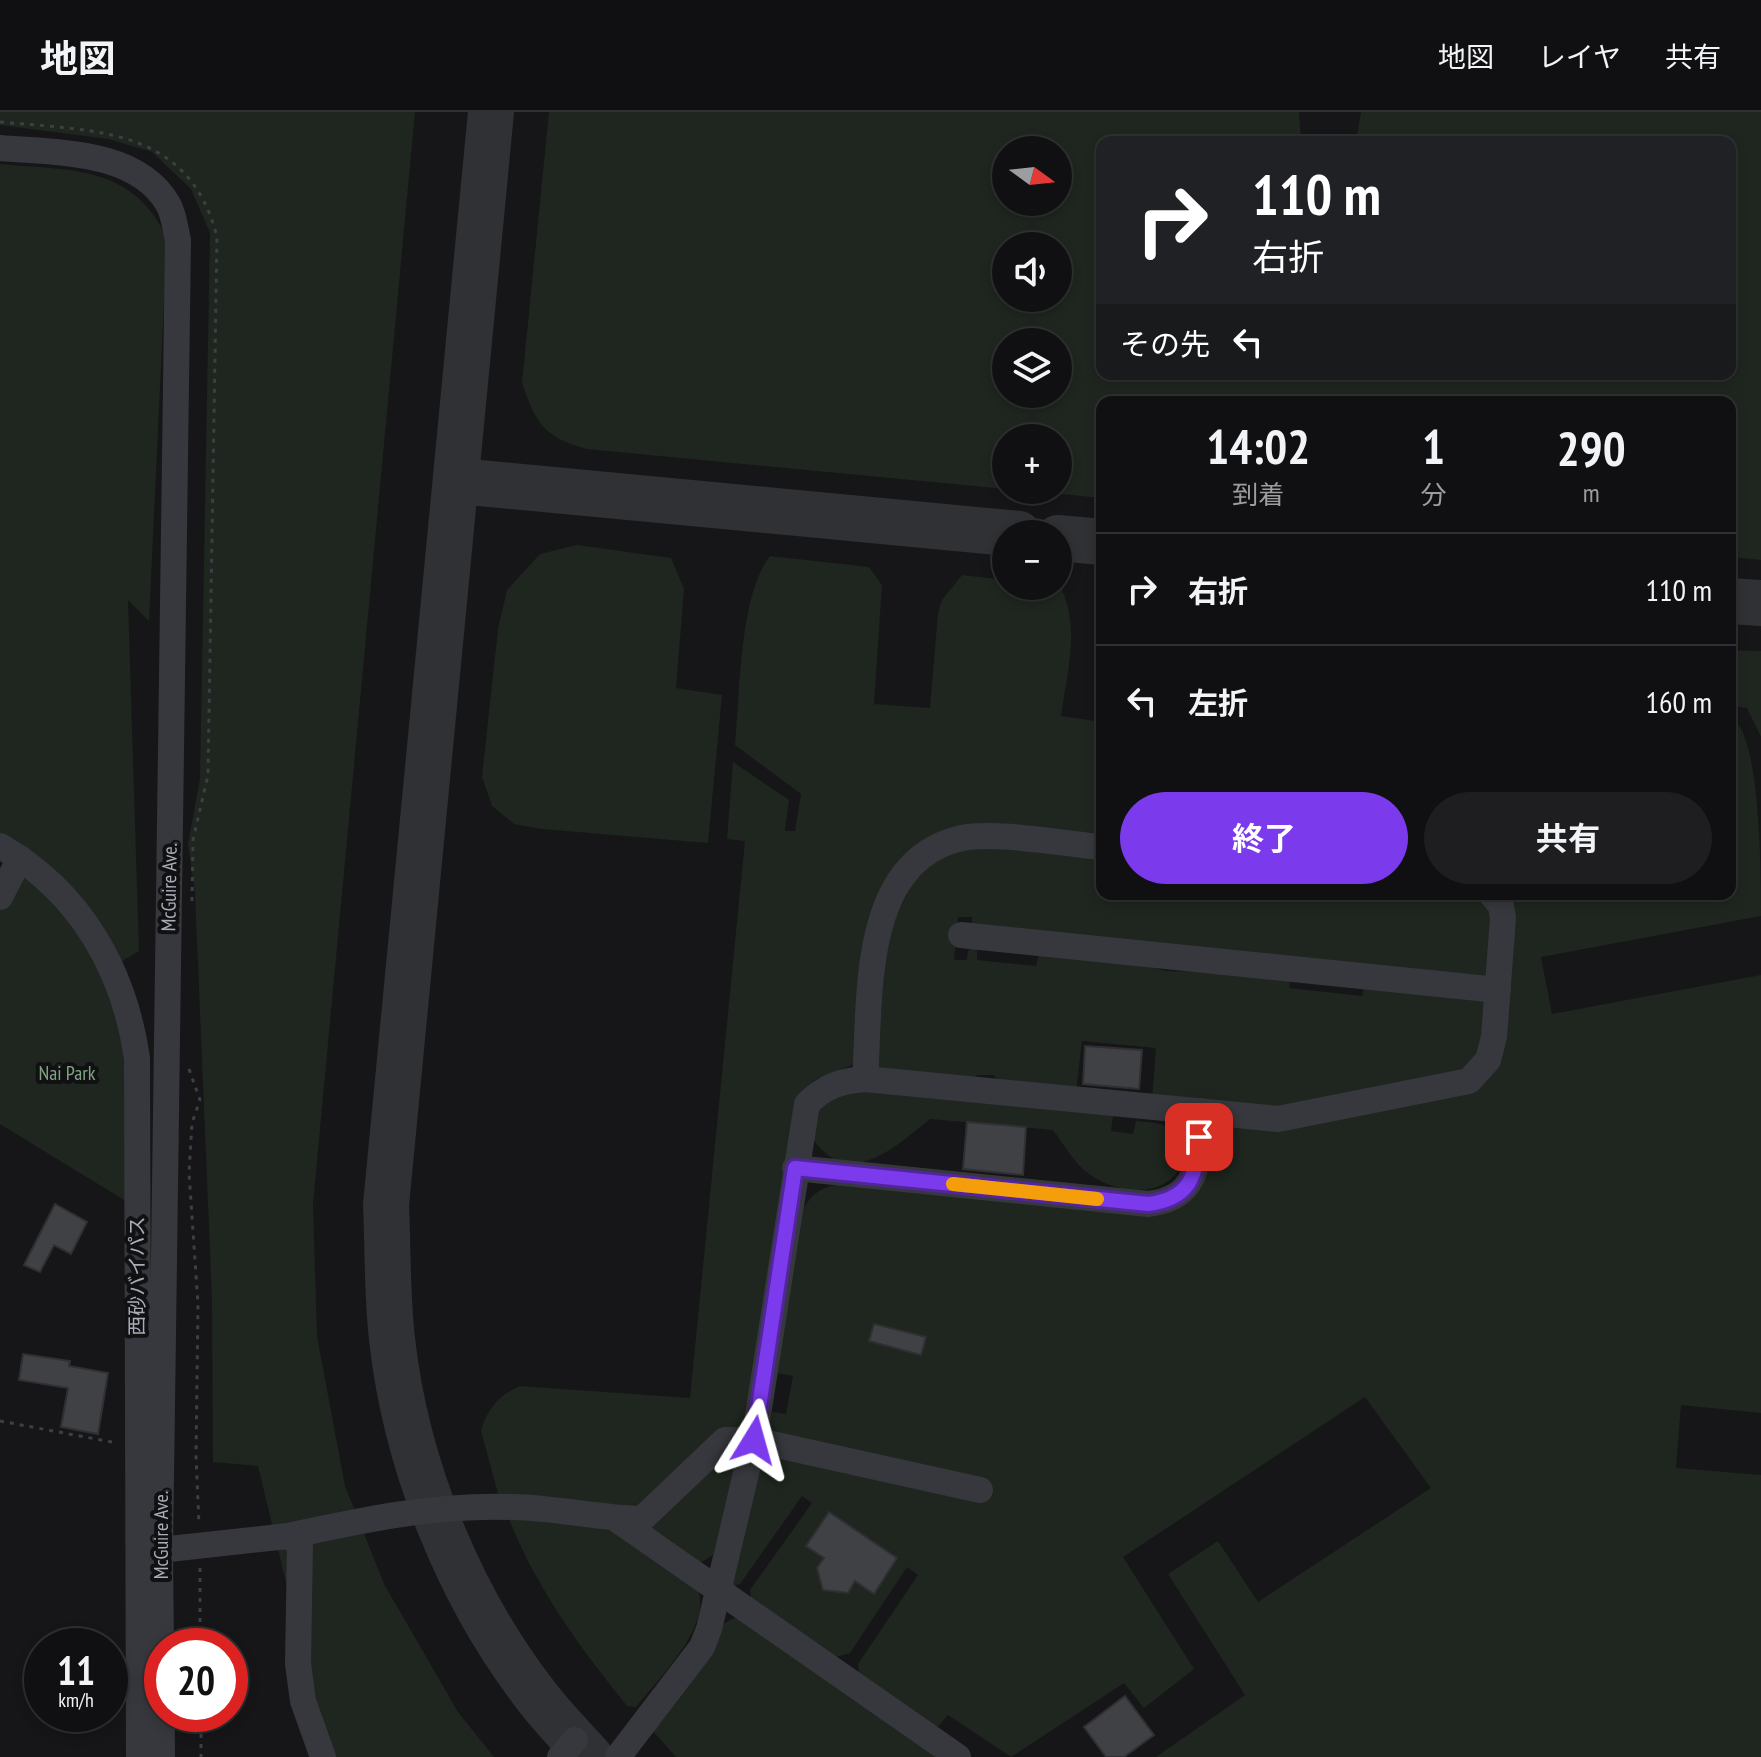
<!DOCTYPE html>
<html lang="ja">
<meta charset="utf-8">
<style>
:root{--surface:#101012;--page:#1e1e20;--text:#f1f3f6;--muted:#9c9d9f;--line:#303032;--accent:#7c3aed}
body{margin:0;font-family:"PT Sans Narrow","Noto Sans JP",sans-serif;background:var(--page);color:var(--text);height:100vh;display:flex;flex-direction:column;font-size:30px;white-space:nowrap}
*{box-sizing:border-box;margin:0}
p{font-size:26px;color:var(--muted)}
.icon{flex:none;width:44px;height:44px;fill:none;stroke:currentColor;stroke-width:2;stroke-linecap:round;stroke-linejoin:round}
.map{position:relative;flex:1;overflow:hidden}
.side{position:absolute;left:1096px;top:284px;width:640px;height:504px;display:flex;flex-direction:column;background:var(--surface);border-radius:16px;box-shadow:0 4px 12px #0003,0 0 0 2px var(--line)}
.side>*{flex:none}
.hud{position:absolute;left:1096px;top:24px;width:640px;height:244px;border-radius:16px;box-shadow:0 4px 12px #0003,0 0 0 2px var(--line);background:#202124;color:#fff;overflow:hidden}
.needle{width:52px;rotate:105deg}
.buttons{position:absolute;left:992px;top:24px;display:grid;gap:16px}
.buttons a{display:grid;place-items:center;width:80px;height:80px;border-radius:50%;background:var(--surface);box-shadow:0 4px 12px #0003,0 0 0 2px var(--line);font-size:40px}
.speed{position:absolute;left:24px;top:1516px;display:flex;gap:16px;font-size:40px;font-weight:700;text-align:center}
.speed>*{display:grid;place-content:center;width:104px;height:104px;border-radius:50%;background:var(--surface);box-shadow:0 4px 12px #0003,0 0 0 2px var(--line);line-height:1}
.speed small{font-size:20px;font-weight:400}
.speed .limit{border:12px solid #d22;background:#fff;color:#111}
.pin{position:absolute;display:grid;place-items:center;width:68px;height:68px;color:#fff;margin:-34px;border-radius:16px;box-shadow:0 4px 12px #0006}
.me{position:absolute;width:88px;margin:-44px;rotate:8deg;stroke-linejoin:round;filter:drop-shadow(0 0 6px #0008)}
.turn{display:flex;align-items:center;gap:28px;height:168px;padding:0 24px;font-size:36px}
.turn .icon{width:104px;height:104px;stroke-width:2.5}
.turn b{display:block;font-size:56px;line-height:68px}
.then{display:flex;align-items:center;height:76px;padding:0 24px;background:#0003;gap:16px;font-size:30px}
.eta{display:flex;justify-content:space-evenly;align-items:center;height:136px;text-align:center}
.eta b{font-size:48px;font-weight:700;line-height:56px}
.cta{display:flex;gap:16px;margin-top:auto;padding:16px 24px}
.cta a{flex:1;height:92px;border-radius:48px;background:var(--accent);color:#fff;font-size:32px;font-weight:700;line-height:92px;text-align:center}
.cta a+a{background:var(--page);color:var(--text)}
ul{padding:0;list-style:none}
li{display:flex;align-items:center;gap:24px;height:112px;padding:0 24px;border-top:2px solid var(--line)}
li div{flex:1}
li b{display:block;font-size:30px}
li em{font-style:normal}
header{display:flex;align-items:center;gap:48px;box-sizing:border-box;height:112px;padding:0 40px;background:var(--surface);border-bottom:2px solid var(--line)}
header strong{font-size:38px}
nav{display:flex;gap:44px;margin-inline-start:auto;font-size:28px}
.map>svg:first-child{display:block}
</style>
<header>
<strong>地図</strong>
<nav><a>地図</a><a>レイヤ</a><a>共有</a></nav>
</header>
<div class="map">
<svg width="1761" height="1645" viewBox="0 0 1761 1645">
<rect width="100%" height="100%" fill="#161618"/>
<path fill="#1e261f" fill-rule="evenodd" d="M0,0H415L313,1092L317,1224L345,1374L384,1472L458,1600L494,1645H333L320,1612L258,1354L213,1350L212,1187L195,780L188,732L200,667L210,121L191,77L152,40L108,27L0,13Z
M549,0H1299L1301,30H1102V262H1730V30H1356L1361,0H1761V448L1730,445V290H1102V386L1020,378H1058V326H1006V377L587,337C544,325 536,312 522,271ZM1058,38V90H1006V38ZM1006,134H1058V186H1006ZM1006,230H1058V282H1006Z
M0,52C72,59 132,52 167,126L149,509L128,488L139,839L119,851L0,724Z
M577,433L671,446L684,477L676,576L722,583L708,731L542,717L514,712L492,694L482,665L498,517L507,478L540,442Z
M770,444L869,455L882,473L874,592L930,596L938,501L942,488L962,463L1006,468V474H1060C1081,515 1067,560 1061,604L1102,610V726L985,715L912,744L858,943L852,953L816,967L805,977L748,1303L741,1314L730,1319L643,1396L499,1385L481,1319C487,1297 499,1283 520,1274L690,1286L745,729L727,727L733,650L789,688L785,719H795L801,682L735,633C740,581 739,484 770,444Z
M1730,538L1761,539V625L1747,596L1730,594Z
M1730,605C1761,617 1761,766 1761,804L1541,845L1552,902L1761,863V1301L1681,1293L1676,1356L1761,1363V1645H1156L1245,1583L1168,1462L1218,1429L1258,1490L1431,1376L1365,1285L1123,1445L1194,1557L1144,1596L1124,1571L1011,1645L948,1603L936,1617L860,1570L858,1552L918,1463L907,1455L850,1541L829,1547L752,1495L750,1478L812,1391L802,1384L740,1472L730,1475L760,1351L774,1344L769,1309L772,1300L786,1302L793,1264L777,1261L804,1096C812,1080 825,1074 842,1072L1157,1100C1222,1065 1196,1076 1212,1015L1217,1010L1487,965L1502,782H1730Z
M967,733L1102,741V782H1482L1495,796L1492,866L971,817L972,805H958L954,848H967L968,839L977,831V848L1036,854L1039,840L1124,848L1166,859L1291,862L1289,876L1362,884L1365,873L1487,884V931L1471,957L1280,999L1152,986L1156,936L1082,929L1076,980L1003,972L993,963H977L968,970L884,961L876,955L884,826L920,757Z
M20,746L48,769L131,905L137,1096L0,1012V785Z
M847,978L1113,1004L1111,1019L1133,1022L1136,1009C1166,1012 1175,1011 1186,1042C1174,1089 1115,1085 1084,1058C1072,1047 1063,1031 1053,1018L930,1007C896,1034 849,1080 813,1027L818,994Z
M725,1341H733L737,1349L713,1443L698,1452L649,1417Z
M507,1402L605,1412L696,1474C716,1511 658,1567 636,1595L627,1594C579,1534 535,1475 507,1402Z
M734,1506L745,1508L947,1645H676L652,1618L718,1515Z"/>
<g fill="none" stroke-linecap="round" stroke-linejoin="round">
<path stroke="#303135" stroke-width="46" d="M491,0L386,1093C388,1137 387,1183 392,1227C406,1353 459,1485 537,1585C553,1606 572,1625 590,1645
M458,369L1019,422
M1058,426L1102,430
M1730,489L1761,491"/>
</g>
<path fill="#404145" stroke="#303034" stroke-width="2" d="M1085,934L1142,938L1139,977L1083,972Z
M967,1010L1026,1015L1023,1063L963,1057Z
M55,1092L87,1110L71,1142L54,1133L40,1160L24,1153Z
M874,1212L926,1225L921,1243L869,1229Z
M23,1242L70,1249L69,1254L108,1261L98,1322L61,1315L68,1276L19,1268Z
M829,1400L897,1446L874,1482L855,1469L848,1481L823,1478L817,1456L824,1446L806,1434Z
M1125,1584L1154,1623L1124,1645H1106L1084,1615Z"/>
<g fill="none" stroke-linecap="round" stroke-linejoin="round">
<path stroke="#3d3f44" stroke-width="3" stroke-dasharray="4 6" stroke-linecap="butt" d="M0,10C94,19 189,14 217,125L208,663L193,728L192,790
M189,957L200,988L192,1011L189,1061L198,1192L196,1343L199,1413
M0,1309L117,1331
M200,1456V1534
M201,1602V1645"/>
<path stroke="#37383d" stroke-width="26" d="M0,36C55,41 136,37 168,92C174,102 175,116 178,128L160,1438L162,1645
M0,734C80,780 124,857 137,946L139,1645
M0,785L20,746
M961,823L1498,878
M865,967C871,887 859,749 962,726C996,719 1065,732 1102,735
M795,1056L1148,1092C1203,1086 1198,1044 1200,999
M615,1406L958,1645
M288,1424C362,1408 437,1392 513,1395C557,1396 599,1406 642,1407L725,1328H754L980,1378
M160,1438L288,1424L300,1431L298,1552L303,1589L323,1645
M560,1645L575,1628
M618,1645L702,1535L709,1517L754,1328L807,992C825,974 840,969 865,967L1278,1007L1469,969L1488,948L1494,925L1503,806L1501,794L1491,782"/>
</g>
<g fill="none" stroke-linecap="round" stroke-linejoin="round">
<g stroke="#51269a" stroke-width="20">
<path id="route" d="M754,1328L795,1056L1148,1092C1190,1087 1197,1064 1199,1025"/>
</g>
<use href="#route" stroke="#7c3aed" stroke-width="14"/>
<path stroke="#f59e0b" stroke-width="14" d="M953,1072L1097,1087"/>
</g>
<g text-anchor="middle" stroke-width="8" stroke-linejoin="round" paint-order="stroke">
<g font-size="20" fill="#a8adb8" stroke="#111113">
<text transform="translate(169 775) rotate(-89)" y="7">McGuire Ave.</text>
<text transform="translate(137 1164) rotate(-90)" y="7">西砂バイパス</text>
<text transform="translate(161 1423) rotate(-90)" y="7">McGuire Ave.</text>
</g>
<g font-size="20" fill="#7fa381" stroke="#111113">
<text x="67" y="968">Nai Park</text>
</g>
</g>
</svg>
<div class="buttons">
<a><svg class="needle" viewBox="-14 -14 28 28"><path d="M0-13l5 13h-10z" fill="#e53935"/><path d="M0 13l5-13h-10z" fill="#9c9d9f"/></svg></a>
<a><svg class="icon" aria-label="sound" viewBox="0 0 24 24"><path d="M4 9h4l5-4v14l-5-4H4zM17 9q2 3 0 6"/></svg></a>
<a><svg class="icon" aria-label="layers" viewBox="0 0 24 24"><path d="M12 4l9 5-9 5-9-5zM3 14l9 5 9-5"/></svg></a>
<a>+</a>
<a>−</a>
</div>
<div class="speed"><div>11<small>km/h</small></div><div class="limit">20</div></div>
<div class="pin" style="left:1199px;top:1025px;background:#d93025"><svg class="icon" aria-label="arrive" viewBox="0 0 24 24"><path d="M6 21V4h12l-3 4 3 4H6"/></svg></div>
<svg class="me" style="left:754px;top:1328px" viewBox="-20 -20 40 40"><path d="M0-17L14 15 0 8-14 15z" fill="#7c3aed" stroke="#fff" stroke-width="4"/></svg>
<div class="hud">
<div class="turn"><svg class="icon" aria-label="right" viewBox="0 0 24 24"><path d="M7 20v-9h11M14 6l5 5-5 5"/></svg><div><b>110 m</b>右折</div></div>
<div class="then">その先<svg class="icon" aria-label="left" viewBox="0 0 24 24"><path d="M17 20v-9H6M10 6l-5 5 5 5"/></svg></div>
</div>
<section class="side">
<div class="eta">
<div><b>14:02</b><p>到着</p></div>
<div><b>1</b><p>分</p></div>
<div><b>290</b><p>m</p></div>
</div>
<ul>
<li><svg class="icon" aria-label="right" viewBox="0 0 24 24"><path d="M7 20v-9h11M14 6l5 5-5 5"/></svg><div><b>右折</b></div><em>110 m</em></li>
<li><svg class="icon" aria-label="left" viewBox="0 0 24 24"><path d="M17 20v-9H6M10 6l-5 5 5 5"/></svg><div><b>左折</b></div><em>160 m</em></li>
</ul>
<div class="cta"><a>終了</a><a>共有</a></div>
</section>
</div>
